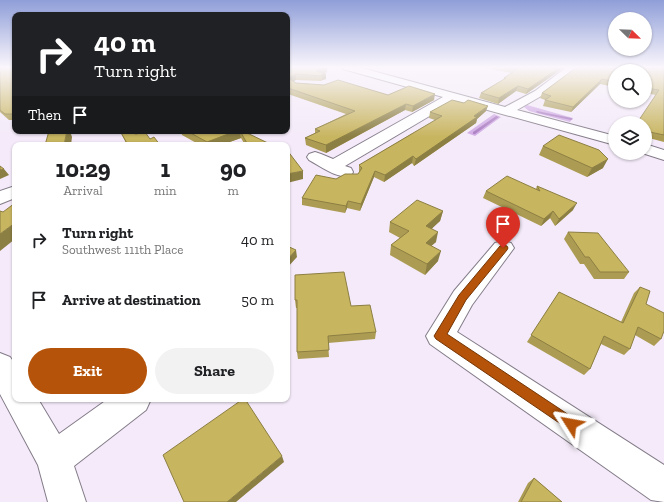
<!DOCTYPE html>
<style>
:root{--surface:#fff;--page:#f2f2f2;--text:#202124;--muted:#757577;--accent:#b45309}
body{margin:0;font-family:"Zilla Slab",serif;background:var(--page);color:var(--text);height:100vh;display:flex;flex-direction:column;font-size:15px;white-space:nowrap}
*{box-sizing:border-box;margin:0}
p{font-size:13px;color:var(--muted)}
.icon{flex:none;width:22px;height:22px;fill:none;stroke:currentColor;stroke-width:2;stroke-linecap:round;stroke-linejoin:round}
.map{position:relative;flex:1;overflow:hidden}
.details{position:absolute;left:12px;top:142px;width:278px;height:260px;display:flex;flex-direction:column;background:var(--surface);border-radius:8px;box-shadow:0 1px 3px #0004}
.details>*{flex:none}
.banner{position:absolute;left:12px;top:12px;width:278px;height:122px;border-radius:8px;box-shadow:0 1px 3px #0004;background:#202124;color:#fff;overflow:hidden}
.needle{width:26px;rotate:113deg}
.buttons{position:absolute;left:608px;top:12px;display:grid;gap:8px}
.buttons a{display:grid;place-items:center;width:44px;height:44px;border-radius:50%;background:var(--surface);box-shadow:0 1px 3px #0004;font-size:20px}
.pin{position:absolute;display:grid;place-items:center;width:34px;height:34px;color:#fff;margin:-41px -17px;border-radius:50% 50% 50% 0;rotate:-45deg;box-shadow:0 0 4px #0007}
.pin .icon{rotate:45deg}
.me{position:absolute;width:44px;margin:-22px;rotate:304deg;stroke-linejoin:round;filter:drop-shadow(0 0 3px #0008)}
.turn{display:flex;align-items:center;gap:14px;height:84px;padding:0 16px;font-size:18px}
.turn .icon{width:52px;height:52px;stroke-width:2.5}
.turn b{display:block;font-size:28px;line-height:34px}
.then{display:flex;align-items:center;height:38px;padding:0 16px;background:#0003;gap:8px;font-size:15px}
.eta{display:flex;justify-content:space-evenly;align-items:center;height:68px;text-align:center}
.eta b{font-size:24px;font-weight:800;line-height:28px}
.cta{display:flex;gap:8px;margin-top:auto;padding:8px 16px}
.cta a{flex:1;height:46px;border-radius:24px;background:var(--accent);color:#fff;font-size:16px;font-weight:800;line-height:46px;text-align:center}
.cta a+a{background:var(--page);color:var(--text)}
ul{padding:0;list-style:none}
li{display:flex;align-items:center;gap:12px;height:60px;padding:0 16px}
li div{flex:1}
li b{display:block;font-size:15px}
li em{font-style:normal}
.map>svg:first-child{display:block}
</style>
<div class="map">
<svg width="664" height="502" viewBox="0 0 664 502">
<rect width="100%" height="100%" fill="#f4eaf9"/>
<path fill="#d1ace5" d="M527,105L573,118L570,122L529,111L524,107Z
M494,114L501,117L475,136L467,133Z"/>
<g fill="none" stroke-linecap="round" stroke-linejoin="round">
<path fill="#aa7dc1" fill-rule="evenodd" d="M537,111L571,118L573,119L571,120L538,113L536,112Z
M496,116L499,117L475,134H473V132Z"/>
<g stroke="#847c89" stroke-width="2">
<path id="minor" d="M342,67H358L505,107L535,91L567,67H578L543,95L517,110L615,136V145L455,101L345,166L351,168L353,172L351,176C337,179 322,167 309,160L307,157L309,154L315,152L321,154L333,159L443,97L343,69Z
M645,144L664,150V160L642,153H645Z
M15,186V198L0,204V191Z
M503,241L511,243L514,248L472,305L457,332L664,465V502L651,500L430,344L426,336L454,291L495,243Z
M0,353L10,357L15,364V399H38L59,434L108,399H151L146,410L74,466L86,502H48L38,465L0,394Z"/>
</g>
<use href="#minor" fill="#fff" fill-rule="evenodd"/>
</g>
<path fill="#ac9c53" d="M0,67H15V120H9L0,112Z
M287,67L327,72L324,73L326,79L322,80V81L296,80L293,81L296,83L388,95L434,100L412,112L405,110L326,153L306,145L305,138L315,133V129L346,114L288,94L287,97Z
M480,67H565L526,94L516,91L498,104L479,98L481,93L503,80L504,78L512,73Z
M577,67H664V142L645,137V123L656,95L645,93V71H615V87L600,84L571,112L543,106L545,100L540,98L542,93Z
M486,111L477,119L476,123L414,166L412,163L384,182L374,177L360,211L347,208L345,213L302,205V198L336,179L358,174L359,172V165L435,120L429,118L430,112Z
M120,131L150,139L160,145H127Z
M181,131H253L248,134L272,145H245L241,138L221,145H200L182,135Z
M543,146L603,168L587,177L539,155Z
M537,186L573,210L555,226L550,218L541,226L483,198L486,191L536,189Z
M443,211L440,221L432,228L436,242L431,246L438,261L425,275L390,255L391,245L400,238L389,232L390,222Z
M568,232L629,272L624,279H594L584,264H580L564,239Z
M640,287L646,304L661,339L654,346L635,335L630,349L624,355L601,344L590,369L584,375L527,342L559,292L621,322L634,293Z
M295,300L351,306L376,332L375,339L328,343L329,357L298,359L297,352V308H296Z
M534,478L562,502H518L528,483Z"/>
<path fill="#8c7f43" d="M327,67V72L318,75L316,71Z
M560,67H565L526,94L528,89Z
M296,74V80L289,83L288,78Z
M326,74V79L322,80V76H321Z
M602,79L600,84L571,112L573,107Z
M518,86L516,91L498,104L499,98Z
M288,88V94L287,97V90Z
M435,94L434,100L412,112L413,106Z
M406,104L405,110L326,153V145Z
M488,106L486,111L477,119L476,123L414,166L416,159Z
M67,131H70L72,137L71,145H64Z
M236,131H239L241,138L221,145H208L207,142Z
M240,131H253L243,136Z
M413,156L412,163L384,182L385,175Z
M608,159L603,168L587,177L592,168Z
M4,169L9,175L0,179V170Z
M303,171V179L287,183V174Z
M375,171L374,177L360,211L361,204Z
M348,201L347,208L345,213L346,206Z
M577,203L573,210L555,226L559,219Z
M443,211L440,221L424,236L426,226Z
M553,211L550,218L541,226L544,219Z
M15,223V239L0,251V234Z
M438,232L436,242L423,253L426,243Z
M296,250L297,257L287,268V260Z
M441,251L438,261L425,275L427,264Z
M282,456L284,462L236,502H227Z"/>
<path fill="#c8b560" stroke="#8c7f43" d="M0,67H15V114H5L0,110Z
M287,67H327L316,71L326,74L321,75L322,76L296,74L288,78L296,83L324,85L338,80L388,95L409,86L435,94L413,106L406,104L326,145L305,138L320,131L315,129L355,111L288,88L287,90Z
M505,67H560L528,89L518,86L499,98L481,93L506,78H504L517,69Z
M577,67H664V135L645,131V123H637L659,90L645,88V71H615V82L602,79L573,107L545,100L551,96L542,93Z
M452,100L464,103L468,100L488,106L474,116L477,117L416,159L413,156L385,175L375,171L361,204L348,201L346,206L302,198L316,175L336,179L345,174H358L362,168L359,165L442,116L430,112Z
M49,131H67L64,145H45Z
M120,131H125L136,134L145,132L150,139L154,137L160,145H128Z
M187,131H236L207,142Z
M240,131H243L272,145H248Z
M559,135L599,150L608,159L592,168L543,146Z
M287,150L303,171L287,174Z
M0,166L4,169L0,170Z
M507,176L540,191L537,186L577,203L559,219L553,211L544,219L486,191Z
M417,200L443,211L426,226L438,232L426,243L441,251L427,264L391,245L409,231L390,222Z
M15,203V223L0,234V211L3,212Z
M568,232L598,233L629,272H600L589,257H585Z
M287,246L296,250L287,260Z
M344,272L351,306L370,305L376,332L328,336L329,350L297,352V300H295V275Z
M640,287L650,291L646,304L664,313V331L661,339L638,327L630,349L604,336L590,369L531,335L559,292L623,323Z
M243,399H245L282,456L227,502H184L163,455Z
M534,478L562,502H521Z"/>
<linearGradient id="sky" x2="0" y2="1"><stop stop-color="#8f9ed8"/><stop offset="0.49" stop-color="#faf6fc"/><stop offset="1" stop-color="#faf6fc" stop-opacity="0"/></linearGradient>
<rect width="664" height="137" fill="url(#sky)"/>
<path fill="#b45309" stroke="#753606" d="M503,245L507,246L508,248L507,250L466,300L447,334L575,419L577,424L575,429L571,431L436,339L434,336L459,295L500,246Z"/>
</svg>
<div class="buttons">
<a><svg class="needle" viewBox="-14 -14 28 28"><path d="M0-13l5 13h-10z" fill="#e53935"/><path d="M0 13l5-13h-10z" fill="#757577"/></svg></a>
<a><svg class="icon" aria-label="search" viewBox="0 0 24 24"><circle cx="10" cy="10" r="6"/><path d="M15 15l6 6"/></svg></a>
<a><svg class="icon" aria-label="layers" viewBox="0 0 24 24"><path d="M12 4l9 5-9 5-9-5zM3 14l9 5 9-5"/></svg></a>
</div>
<div class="pin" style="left:503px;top:248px;background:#d93025"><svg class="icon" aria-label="arrive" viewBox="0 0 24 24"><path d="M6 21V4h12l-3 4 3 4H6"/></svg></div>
<svg class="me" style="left:571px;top:424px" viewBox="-20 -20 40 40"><path d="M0-17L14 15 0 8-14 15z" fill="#b45309" stroke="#fff" stroke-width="4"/></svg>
<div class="banner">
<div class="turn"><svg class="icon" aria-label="right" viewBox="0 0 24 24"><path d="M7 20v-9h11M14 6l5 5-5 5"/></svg><div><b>40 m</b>Turn right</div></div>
<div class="then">Then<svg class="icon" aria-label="arrive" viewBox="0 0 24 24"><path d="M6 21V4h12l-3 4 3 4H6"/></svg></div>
</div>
<section class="details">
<div class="eta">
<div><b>10:29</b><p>Arrival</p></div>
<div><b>1</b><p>min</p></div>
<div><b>90</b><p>m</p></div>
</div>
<ul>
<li><svg class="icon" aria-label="right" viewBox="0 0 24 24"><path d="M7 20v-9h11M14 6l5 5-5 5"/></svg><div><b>Turn right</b><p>Southwest 111th Place</p></div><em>40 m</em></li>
<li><svg class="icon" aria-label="arrive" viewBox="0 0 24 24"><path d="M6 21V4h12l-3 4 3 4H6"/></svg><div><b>Arrive at destination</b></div><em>50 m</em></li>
</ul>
<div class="cta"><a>Exit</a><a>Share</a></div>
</section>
</div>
